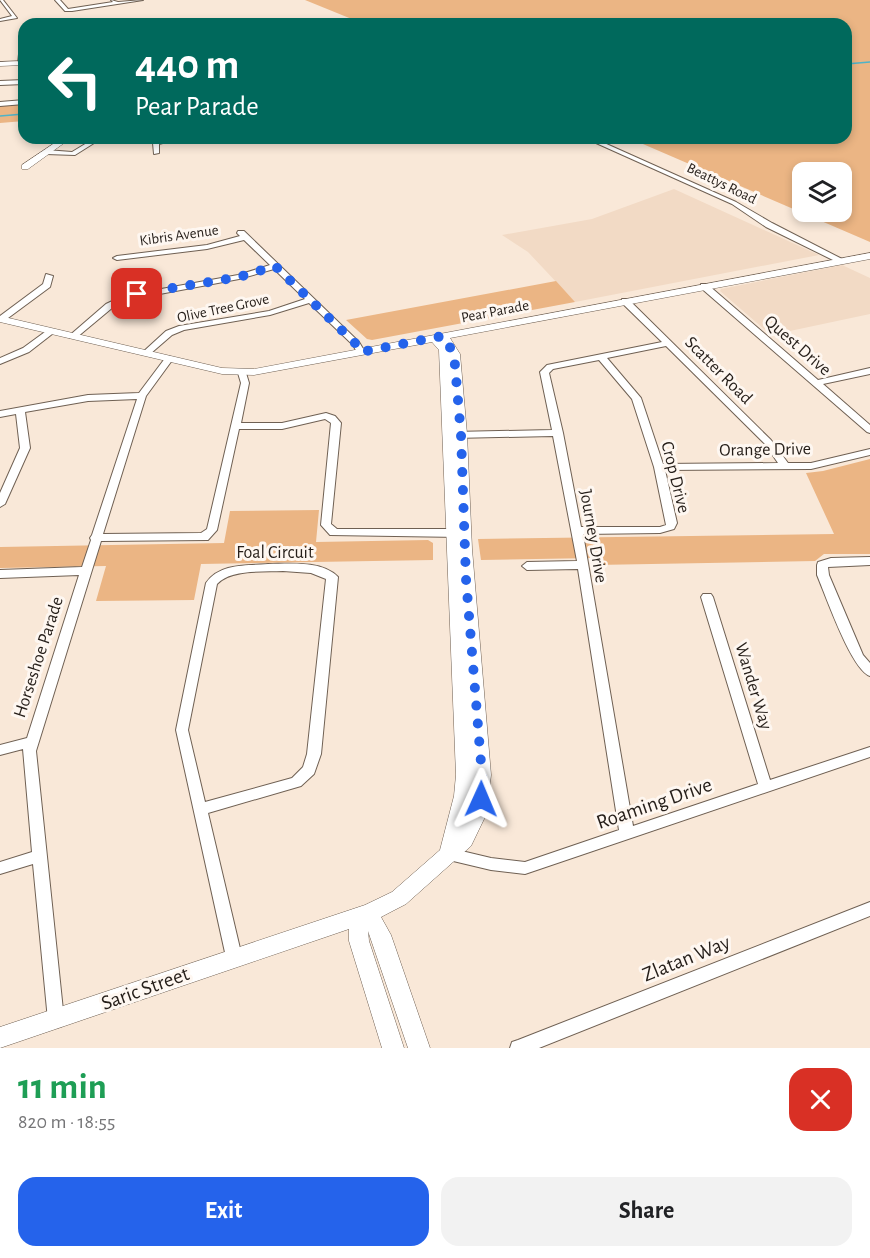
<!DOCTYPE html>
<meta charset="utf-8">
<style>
:root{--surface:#fff;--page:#f2f2f2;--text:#202124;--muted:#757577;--accent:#2563eb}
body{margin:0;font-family:"Alegreya Sans",sans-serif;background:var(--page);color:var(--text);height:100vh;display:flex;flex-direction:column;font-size:22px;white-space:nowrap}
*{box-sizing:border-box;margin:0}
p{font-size:20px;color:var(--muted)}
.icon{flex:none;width:33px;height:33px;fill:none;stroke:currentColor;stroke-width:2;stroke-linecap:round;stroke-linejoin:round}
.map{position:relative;height:1048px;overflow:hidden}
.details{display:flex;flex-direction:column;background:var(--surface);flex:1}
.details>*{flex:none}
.banner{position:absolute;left:18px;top:18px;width:834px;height:126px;border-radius:18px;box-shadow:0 3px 9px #0003;background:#00695c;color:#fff;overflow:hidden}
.tools{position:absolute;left:792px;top:162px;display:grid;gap:12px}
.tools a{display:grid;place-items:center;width:60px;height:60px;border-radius:12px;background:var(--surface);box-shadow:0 3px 9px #0003;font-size:30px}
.pin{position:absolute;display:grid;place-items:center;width:51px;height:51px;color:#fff;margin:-26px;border-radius:12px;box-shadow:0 3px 9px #0006}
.me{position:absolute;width:66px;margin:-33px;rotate:1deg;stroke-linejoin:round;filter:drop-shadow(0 0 4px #0008)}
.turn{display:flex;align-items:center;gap:21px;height:126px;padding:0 18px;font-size:27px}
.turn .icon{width:78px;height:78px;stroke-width:2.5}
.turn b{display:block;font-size:42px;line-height:51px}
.round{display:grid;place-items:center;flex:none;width:63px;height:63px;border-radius:18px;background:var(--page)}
.headline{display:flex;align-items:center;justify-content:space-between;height:102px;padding:0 18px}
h1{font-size:36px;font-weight:600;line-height:45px;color:#1e9e55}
.action{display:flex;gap:12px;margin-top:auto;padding:12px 18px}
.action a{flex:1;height:69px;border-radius:18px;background:var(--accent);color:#fff;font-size:24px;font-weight:600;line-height:69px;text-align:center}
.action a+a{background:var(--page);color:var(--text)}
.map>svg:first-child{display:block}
</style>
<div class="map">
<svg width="870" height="1048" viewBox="0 0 870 1048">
<rect width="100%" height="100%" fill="#f9e8d8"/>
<path fill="#f2dac5" d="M674,189L819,255L575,302L528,252L502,235L592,219Z
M842,265L870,278V314L771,335L720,291L721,289Z"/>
<path fill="#ebb584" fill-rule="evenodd" d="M305,0H870V242L629,138H846V24H364ZM802,172H842V212H802Z
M24,104V121L0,123V105Z
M556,281L575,302L372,340L367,339L346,320Z
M870,459V554H824L815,561L595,565L593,558L481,560L478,539L834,534L806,473L823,471Z
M319,510L316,542L428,540L433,543V560L201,564L194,600L96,601L106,566L0,568V547L224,543L230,511Z"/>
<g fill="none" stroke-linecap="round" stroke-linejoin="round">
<path stroke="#4eb3c8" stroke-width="1.5" d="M846,64L870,62
M0,116L24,114"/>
<g stroke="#6f6053" stroke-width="2">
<path id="minor" d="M0,0H3L17,18L0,21V19L12,16Z
M55,0H60L68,9L113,2L111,0L118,2L143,0L72,11H65Z
M22,52L24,53V63L21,65L18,63L19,54Z
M24,80V84L0,85V81Z
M24,100V104L0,106V102Z
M95,138H102L75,155L46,154L43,152L46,150L72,152Z
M162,138H181L159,144V153L154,154L153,143Z
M585,138H593L736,202L772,223L844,260L837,262L766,227L732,204Z
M238,231H244L359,342L365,352L364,354H358L353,345L309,303L270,315L184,330L172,335L150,354H144L143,352L166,331L179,326L269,311L305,299L274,269L239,279L128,300L112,308L76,338H70L69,336L106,304L123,296L238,275L270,265L244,240L207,249L117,260L113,258L117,256L207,245L240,236L237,233Z
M46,274L53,276L50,287L4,321H0V316L43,284Z
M701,284H707L818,380L870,368V374L823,384L870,425V433L867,432L701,288Z
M622,299H628L771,440L788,463H811L870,449V455L811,469L665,470L677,523L674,529L660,533L583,534L633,826L758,784L701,597L703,594H711L713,597L770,780L870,747V757L525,874L491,870L449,860L444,858L442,854L444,850L449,848L491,858L525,862L619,830L578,569L527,570L522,566L527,562L577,561L553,436L454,438L449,435L454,432L552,430L540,372L547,365L662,342L622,303ZM666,346L765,444L778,463L663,464L641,398L607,358ZM599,360L632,399L654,467L666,525L660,527H581L563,433L549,373L553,369Z
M49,329H52L56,331L29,352L0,364V358L23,348Z
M169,356L173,359L146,396L103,534L201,533L207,529L241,383L238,373L242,370L246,373L249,383L241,423H282L326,413L335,416L341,423L331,524L337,529H460L465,533L460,537L330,535L321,525L331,423L325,419L282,429H239L217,530L208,540L101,541L36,751L64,1020L62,1026L56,1028L50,1026L48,1020L33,864L0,874V862L32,852L23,749L0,755V745L27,738L79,575L0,578V570L82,567L91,540L90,538L92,535L137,399L88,401L25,412L30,448L5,504L0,507V493L20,448L16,414L0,417V411L88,395L139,393L166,357Z
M870,557V565L828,567L829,575L863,655L870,663V676C851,669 826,596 817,575V565L818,562L831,558Z
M268,564C288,564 322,560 338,577L321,754L314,774L301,786L208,813L242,957L239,962L234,964L229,962L226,957L176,730L206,583C220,563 246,566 268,564ZM283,571L311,573L326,579L307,754L303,767L292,778L205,802L188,730L217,584C230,569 264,572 283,571Z
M870,902V916L539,1048H510L512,1042L518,1040Z"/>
</g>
<g stroke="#6f6053" stroke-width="1">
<path id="tertiary" d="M24,61V65L0,66V62Z
M62,138H71L28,169H22V165Z
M870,253V259L450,338L460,354L467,434L472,549L491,775L489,792L485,817L471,846L406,904L381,917L391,935L430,1048H408L368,931L369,941L404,1048H382L349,941V929L0,1048V1027L365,905L392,892L440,850L454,796L456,775L439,350L432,342L254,375L222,374L0,322V316L222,368L254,369Z"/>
</g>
<use href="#minor" fill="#fff" fill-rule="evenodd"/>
<use href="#tertiary" fill="#fff" fill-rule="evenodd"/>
</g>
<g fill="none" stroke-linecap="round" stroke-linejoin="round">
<path stroke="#2563eb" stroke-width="10" stroke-dasharray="0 18" d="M137,294L239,277L275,266L356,344L361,352L443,336L454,354L461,435L466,579L482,775L481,799"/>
</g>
<g text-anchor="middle" stroke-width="6" stroke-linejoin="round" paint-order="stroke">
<g font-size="15" fill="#251e19" stroke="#fef7f1">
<text transform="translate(722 183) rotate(26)" y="5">Beattys Road</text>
<text transform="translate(179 235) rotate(-8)" y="5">Kibris Avenue</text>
<text transform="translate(223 308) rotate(-12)" y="5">Olive Tree Grove</text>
<text transform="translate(495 311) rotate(-11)" y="5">Pear Parade</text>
</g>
<g font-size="18" fill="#251e19" stroke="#fef7f1">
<text transform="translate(798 345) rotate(41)" y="6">Quest Drive</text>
<text transform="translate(719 370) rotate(45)" y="6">Scatter Road</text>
<text transform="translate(765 449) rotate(-1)" y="6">Orange Drive</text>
<text transform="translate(676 477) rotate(76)" y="6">Crop Drive</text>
<text transform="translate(594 536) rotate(80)" y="6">Journey Drive</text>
<text x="275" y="558">Foal Circuit</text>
<text transform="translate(38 657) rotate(-72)" y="6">Horseshoe Parade</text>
<text transform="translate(754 686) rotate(73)" y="6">Wander Way</text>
</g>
<g font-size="21" fill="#251e19" stroke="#fef7f1">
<text transform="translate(654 803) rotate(-19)" y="7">Roaming Drive</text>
<text transform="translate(686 958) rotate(-22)" y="7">Zlatan Way</text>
<text transform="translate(145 988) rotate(-20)" y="7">Saric Street</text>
</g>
</g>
</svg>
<div class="tools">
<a><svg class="icon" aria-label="layers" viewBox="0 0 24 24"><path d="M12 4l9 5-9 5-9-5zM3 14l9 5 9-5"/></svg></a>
</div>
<div class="pin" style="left:137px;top:294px;background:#d93025"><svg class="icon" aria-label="arrive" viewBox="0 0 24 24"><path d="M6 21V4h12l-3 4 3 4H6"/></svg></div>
<svg class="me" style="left:481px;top:799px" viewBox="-20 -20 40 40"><path d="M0-17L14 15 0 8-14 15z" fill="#2563eb" stroke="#fff" stroke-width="4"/></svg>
<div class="banner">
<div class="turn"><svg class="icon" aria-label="left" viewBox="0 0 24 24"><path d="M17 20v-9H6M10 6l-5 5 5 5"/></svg><div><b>440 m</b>Pear Parade</div></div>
</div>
</div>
<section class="details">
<div class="headline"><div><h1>11 min</h1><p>820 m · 18:55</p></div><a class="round" style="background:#d93025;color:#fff"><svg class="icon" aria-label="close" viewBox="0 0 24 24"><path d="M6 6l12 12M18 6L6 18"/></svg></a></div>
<div class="action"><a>Exit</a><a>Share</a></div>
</section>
